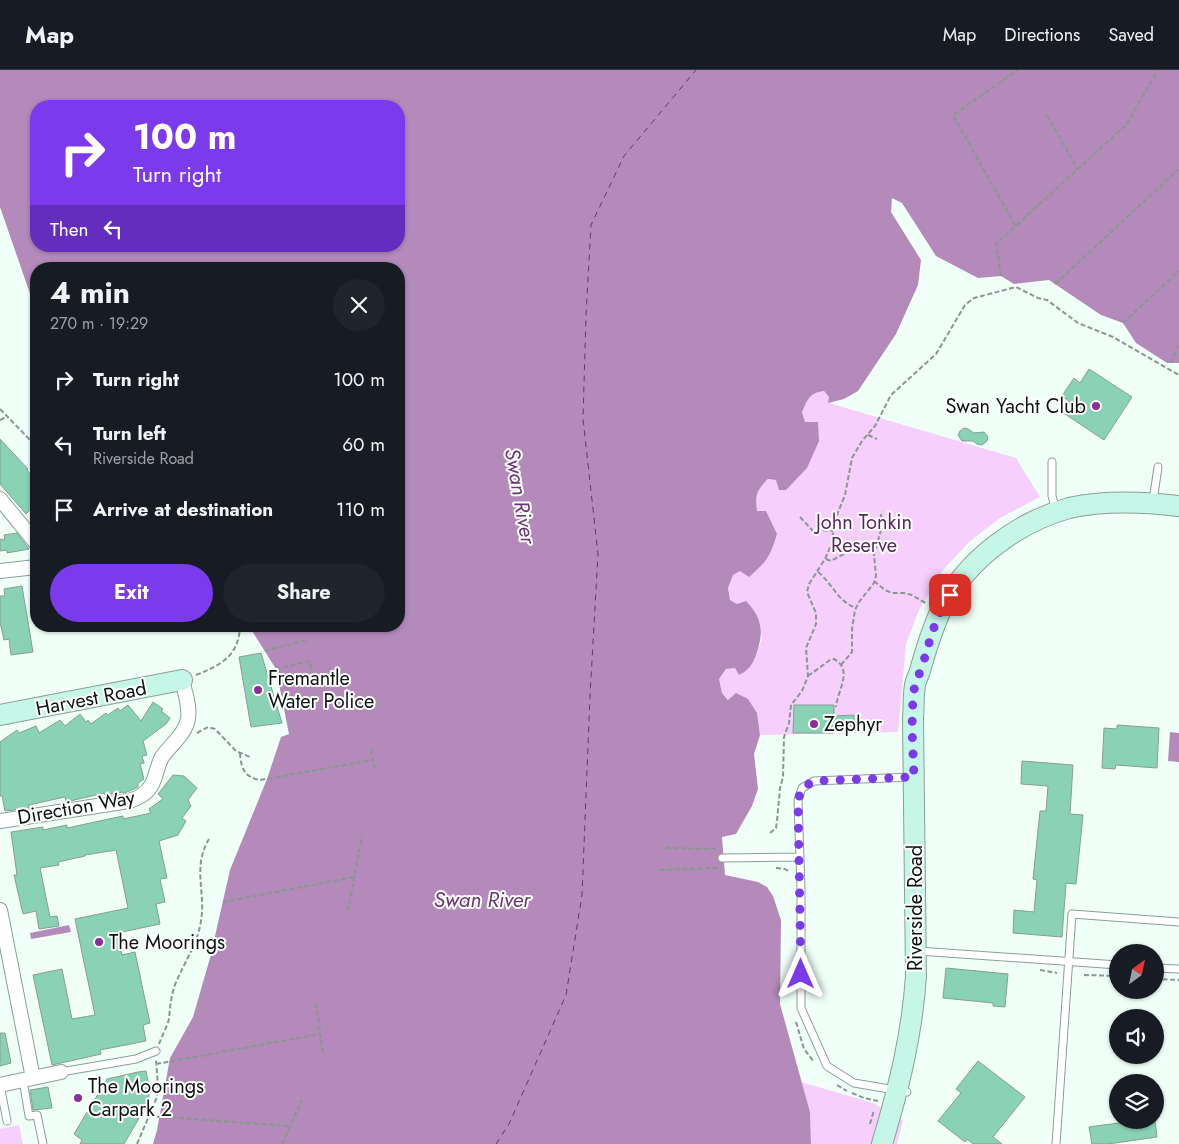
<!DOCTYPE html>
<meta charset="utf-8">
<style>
:root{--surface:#171b24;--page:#20242c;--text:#f1f3f6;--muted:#9ea1a6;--line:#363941;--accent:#7c3aed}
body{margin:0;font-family:Jost,sans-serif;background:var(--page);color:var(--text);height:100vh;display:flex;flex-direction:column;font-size:19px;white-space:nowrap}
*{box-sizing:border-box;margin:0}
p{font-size:16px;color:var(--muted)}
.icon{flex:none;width:28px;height:28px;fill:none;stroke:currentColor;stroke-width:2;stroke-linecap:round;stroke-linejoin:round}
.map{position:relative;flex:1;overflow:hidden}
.panel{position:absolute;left:30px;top:192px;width:375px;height:370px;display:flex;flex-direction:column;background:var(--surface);border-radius:20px;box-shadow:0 1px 4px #0004}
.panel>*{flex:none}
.banner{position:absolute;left:30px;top:30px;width:375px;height:152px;border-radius:20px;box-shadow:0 1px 4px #0004;background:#7c3aed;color:#fff;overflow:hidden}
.needle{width:32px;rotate:33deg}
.buttons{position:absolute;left:1109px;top:874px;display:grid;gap:10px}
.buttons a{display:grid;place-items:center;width:55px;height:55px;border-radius:50%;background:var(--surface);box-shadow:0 1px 4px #0004;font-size:25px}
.pin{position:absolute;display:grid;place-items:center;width:42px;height:42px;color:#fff;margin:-21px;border-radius:10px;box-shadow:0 2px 8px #0006}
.me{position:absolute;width:55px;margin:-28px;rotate:0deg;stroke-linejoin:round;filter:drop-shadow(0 0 4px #0008)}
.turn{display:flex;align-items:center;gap:18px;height:105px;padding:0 20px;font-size:22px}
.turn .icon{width:65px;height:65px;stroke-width:2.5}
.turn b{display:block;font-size:35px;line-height:42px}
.then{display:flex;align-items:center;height:48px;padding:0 20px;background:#0003;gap:10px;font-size:19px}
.round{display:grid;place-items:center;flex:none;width:52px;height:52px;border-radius:26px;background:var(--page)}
.head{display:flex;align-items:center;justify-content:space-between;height:85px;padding:0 20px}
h1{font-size:30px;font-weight:700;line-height:38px}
.primary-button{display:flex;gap:10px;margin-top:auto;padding:10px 20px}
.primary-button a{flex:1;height:58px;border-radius:30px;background:var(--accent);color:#fff;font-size:20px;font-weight:700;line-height:58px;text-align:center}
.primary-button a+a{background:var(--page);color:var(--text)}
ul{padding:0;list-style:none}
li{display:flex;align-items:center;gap:15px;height:65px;padding:0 20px}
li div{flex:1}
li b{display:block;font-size:19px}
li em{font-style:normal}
header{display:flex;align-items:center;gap:30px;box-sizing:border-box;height:70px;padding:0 25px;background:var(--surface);border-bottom:1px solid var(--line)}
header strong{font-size:24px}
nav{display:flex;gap:28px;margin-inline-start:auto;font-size:18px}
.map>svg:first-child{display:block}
</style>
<header>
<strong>Map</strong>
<nav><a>Map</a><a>Directions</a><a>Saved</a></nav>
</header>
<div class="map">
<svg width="1179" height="1074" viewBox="0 0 1179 1074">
<rect width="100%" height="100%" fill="#f0fff8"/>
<path fill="#f6cffc" d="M824,321L829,327V333L1016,388L1040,427L1000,448L969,472L943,500L919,540L906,574L898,662L760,665L757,643L729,630L722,623L719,609L726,599L735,598L754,590L762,569L760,552L730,529L728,518L733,505L740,501L757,441L755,428L760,417L769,409L776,410L818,352H805L802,341C808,329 809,323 824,321Z
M801,1012L873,1033L903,1050L897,1074H811L810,1042Z
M19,1055L23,1074H0V1059Z"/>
<path fill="#b38aba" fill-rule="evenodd" d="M0,0H1179V293H1167L1136,273L1123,253L1101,245L1049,210L1014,214L1001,206L978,208L936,186L902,133L892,128L891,142L921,190L918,215L896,264L858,321L844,329L828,333L829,327L824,321C809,323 808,329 802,342L805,352H818L819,371L807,398L786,420H779L776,410L768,409C756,421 755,425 757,441H766L777,464C770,487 767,491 749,507L740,501L733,505L728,518L730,530L737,534L746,531C763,549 764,562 756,585C753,594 748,601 739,605L735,598L726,599L719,609L722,623L728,630L736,623L748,629L757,643L760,665L754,684L758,719L752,736L736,764L722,767L725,805L758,812L767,817L773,826L781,850L780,934L810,1042L811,1074H153L157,1060L170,988L193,947L210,888L230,800L267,709L281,667L289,664L276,599L249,556H399V199H36V241L0,137ZM36,36H399V176H36Z
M1170,662L1179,663V692L1168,691Z
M69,855L71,862L31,869L30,863Z"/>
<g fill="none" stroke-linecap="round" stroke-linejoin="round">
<path stroke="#693572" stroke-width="1" stroke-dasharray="6 5" stroke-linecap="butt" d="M496,1074L509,1054L566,925L582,825L590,626L598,484L583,349L586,245L591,155L624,86L696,0"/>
</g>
<path fill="#89d2b6" stroke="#879e94" d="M1089,299L1132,327L1104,370L1062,342L1069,331L1062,326L1074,308L1080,313Z
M964,358L968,359L974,363L984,362L988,367L987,371L982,375L977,374L973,371H962L958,365L960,361Z
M0,369L28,399L27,400L36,412V434L26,444L0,414Z
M17,463L29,479L7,483V480L0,481V469L5,470L4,465Z
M22,516L33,582L11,585L9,569L4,570L0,552V526H5L4,519Z
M261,583L282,653L251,657L239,587Z
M153,632L163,639L161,641L170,648L166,654L143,671L147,685L142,686L144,693L140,694L144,709L138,713V717L127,722L123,723V722L105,725L104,723L66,732L65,727L29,735V738L5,741L2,726H0V672L17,660L19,663L36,656L39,663L60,650L65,656L80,644L86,652L88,650L91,654L106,643L108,645L118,638L120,641L128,635L141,651Z
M794,635H834V646L854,645V656H834V663H793Z
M1117,655L1159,658L1157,698L1116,695L1115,699L1102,698L1104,658L1117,659Z
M1022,691L1073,695L1070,744L1083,745L1076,814L1066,813L1062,867L1013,863L1014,840L1034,842L1037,810L1033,809L1040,741H1046L1048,716L1021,714Z
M173,705L184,706L197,718L188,730L191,736L182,748L186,751L178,765L159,771L167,808L160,809L165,832L156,834L160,854L117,863L122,885L135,882L150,953L143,955L146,971L100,980L101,984L52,995L33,905L62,899L72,949L95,945L75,849L128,838L116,780L85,785V786L58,792L59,795L40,798L50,847L57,846L59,856L39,859L36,841L23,844L14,805H17L11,762L43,757V760L67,755V758L123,746V749L151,743L149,739L163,729L158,724Z
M946,898L1008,904L1005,937L993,936V933L943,928Z
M0,963H5L11,993L0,996Z
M978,991L1025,1027L993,1067L1002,1074H973L967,1069L965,1072L938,1051L961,1023L956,1019Z
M146,1001L149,1016V1031L124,1074H80L82,1070L74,1064L107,1009L138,1002Z
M48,1017L52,1038L33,1040L30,1020Z
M1140,1050H1155L1157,1067L1108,1074H1092L1089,1057Z"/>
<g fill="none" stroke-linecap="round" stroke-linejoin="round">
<g stroke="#89a096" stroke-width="9">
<path id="lane" d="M1052,392V426L1056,440
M1153,431L1158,397
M722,788L800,787
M918,881L1118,895
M1155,898L1179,899
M61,1002L136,989L156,981
M23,1010L29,1046L37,1045L43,1074
M0,1015L7,1051
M907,1022L854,1013L827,996L801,938V818L798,730L802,718L814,711L912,707
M1056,1074L1072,844L1179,852"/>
</g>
<g stroke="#89a096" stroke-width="16">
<path id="street" d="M0,429L36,473
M0,501L36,497
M0,751L129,731C138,728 145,725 151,716C156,708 157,696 162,687C170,675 185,665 188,649C190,636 185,623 182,610
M0,840L33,1008
M0,1015L61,1002"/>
</g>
<g stroke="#89a096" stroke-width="22">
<path id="secondary" d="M0,645L182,610
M882,1074C899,1017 912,965 916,906L913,649C914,638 913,626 915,615C916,609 920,603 921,597C927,576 933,556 943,536C968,489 1018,452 1069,438C1104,430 1144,432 1179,436"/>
</g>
<path stroke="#8a9691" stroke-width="2" stroke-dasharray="5 2.5" stroke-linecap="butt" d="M1047,45L1078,100
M1015,155L953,45L1018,0
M1001,206L996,174L1126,55L1158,0
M1055,214L1179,99
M1123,253L1179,201
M1171,293L1179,273
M0,339L36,376
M0,350L6,347
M868,365L877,369
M800,447L814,462L818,460L833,461
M826,489L831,491L855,478L876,476
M818,502C833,514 837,531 856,538
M32,509L36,515
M874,511L885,520L892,523H904L912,525L927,534
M265,581L306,570
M841,595L852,582V559L855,540L859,532L874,513L876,506L874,485L881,460V444
M276,599L310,591L315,619
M196,605C221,595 239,586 240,556
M808,606L830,590L834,589C854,600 837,621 836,637
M197,663L208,657L215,659L236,681L250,687
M371,679L375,699
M240,683C241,698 244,707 260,710L373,690
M770,763L776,758L777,751L780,718L783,707L784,667L789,653L791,635L802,621L808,606L806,578L816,554V543L807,522L809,514L825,489L832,473L834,452L845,425L852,388L862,371L875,356L891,325L936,284L965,235L974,228L1016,217L1038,228L1047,230L1078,253L1113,267L1179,305
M666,778L717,779
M776,798L785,799L790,802
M660,800L721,798
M223,832L354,807
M348,841L362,766
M1040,900L1057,903
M1084,905L1118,906
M1155,909L1179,910
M316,933L323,983
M796,952L804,979L814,992
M159,974C162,966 167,957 169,949C170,937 171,926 175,915C184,892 197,876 201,851C206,821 192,798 209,769
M156,994L320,964
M837,1015L847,1021
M852,1023L864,1028L878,1031
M149,1046L290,1056
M870,1054L874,1040
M137,1074L157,1027L158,1016L156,990
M282,1074L302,1030"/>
<use href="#lane" stroke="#fff" stroke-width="7"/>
<use href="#street" stroke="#fff" stroke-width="14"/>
<use href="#secondary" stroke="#c6f6e8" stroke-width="20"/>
</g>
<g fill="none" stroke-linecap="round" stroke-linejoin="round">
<path stroke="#7c3aed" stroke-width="9" stroke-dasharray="0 16.2" d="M801,904L798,730L802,718L814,711L914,707C913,677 910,644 915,614C916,609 919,605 921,600C930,572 933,551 950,525"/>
</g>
<g fill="#8a2e99" stroke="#fff" stroke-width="2">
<circle cx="1096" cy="336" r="5"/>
<circle cx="258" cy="620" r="5"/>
<circle cx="814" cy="654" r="5"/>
<circle cx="99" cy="872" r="5"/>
<circle cx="78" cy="1028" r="5"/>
</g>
<g text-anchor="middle" stroke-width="4" stroke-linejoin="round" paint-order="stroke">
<g font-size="20" fill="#0b1310" stroke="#fff" text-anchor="start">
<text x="1086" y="343" text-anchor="end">Swan Yacht Club</text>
<text x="268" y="615">Fremantle<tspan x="268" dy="23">Water Police</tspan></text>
<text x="824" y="661">Zephyr</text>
<text x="109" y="879">The Moorings</text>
<text x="88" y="1023">The Moorings<tspan x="88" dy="23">Carpark 2</tspan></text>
</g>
<g font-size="20" fill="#582460" stroke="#fff">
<text x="864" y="459">John Tonkin<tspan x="864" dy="23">Reserve</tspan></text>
</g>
<g font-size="20" fill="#0b1310" stroke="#fff">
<text transform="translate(91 628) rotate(-11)" y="7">Harvest Road</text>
<text transform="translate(76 737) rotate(-10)" y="7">Direction Way</text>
<text transform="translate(915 838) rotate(-90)" y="7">Riverside Road</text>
</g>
<g font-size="21" font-style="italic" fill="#693572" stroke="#fff">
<text transform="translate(520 426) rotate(80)" y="7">Swan River</text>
<text x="482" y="837">Swan River</text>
</g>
</g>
</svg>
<div class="buttons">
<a><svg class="needle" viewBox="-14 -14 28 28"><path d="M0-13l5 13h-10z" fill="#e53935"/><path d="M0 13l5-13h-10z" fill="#9ea1a6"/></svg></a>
<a><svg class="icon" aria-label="sound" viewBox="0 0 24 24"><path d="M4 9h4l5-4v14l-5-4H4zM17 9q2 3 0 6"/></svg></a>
<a><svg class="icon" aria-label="layers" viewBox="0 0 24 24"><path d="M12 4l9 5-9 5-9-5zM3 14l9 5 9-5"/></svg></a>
</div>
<div class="pin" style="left:950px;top:525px;background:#d93025"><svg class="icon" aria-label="arrive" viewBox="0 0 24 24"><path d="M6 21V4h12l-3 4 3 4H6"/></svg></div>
<svg class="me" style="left:801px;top:904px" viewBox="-20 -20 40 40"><path d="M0-17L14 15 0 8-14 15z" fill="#7c3aed" stroke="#fff" stroke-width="4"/></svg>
<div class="banner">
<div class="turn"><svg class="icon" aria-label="right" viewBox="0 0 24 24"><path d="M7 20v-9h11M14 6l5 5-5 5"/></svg><div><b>100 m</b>Turn right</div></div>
<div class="then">Then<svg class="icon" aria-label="left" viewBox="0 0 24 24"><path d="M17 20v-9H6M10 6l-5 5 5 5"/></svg></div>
</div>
<section class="panel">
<div class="head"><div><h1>4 min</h1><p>270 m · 19:29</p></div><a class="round"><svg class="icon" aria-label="close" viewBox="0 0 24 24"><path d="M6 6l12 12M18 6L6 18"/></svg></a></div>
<ul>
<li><svg class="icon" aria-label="right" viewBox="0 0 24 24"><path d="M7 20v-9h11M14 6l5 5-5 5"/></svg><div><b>Turn right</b></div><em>100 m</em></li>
<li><svg class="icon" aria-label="left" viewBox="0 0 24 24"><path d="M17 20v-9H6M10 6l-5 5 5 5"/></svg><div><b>Turn left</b><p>Riverside Road</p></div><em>60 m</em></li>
<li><svg class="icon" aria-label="arrive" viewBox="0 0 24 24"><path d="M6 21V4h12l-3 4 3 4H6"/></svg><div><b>Arrive at destination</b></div><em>110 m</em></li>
</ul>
<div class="primary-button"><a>Exit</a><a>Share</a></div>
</section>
</div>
